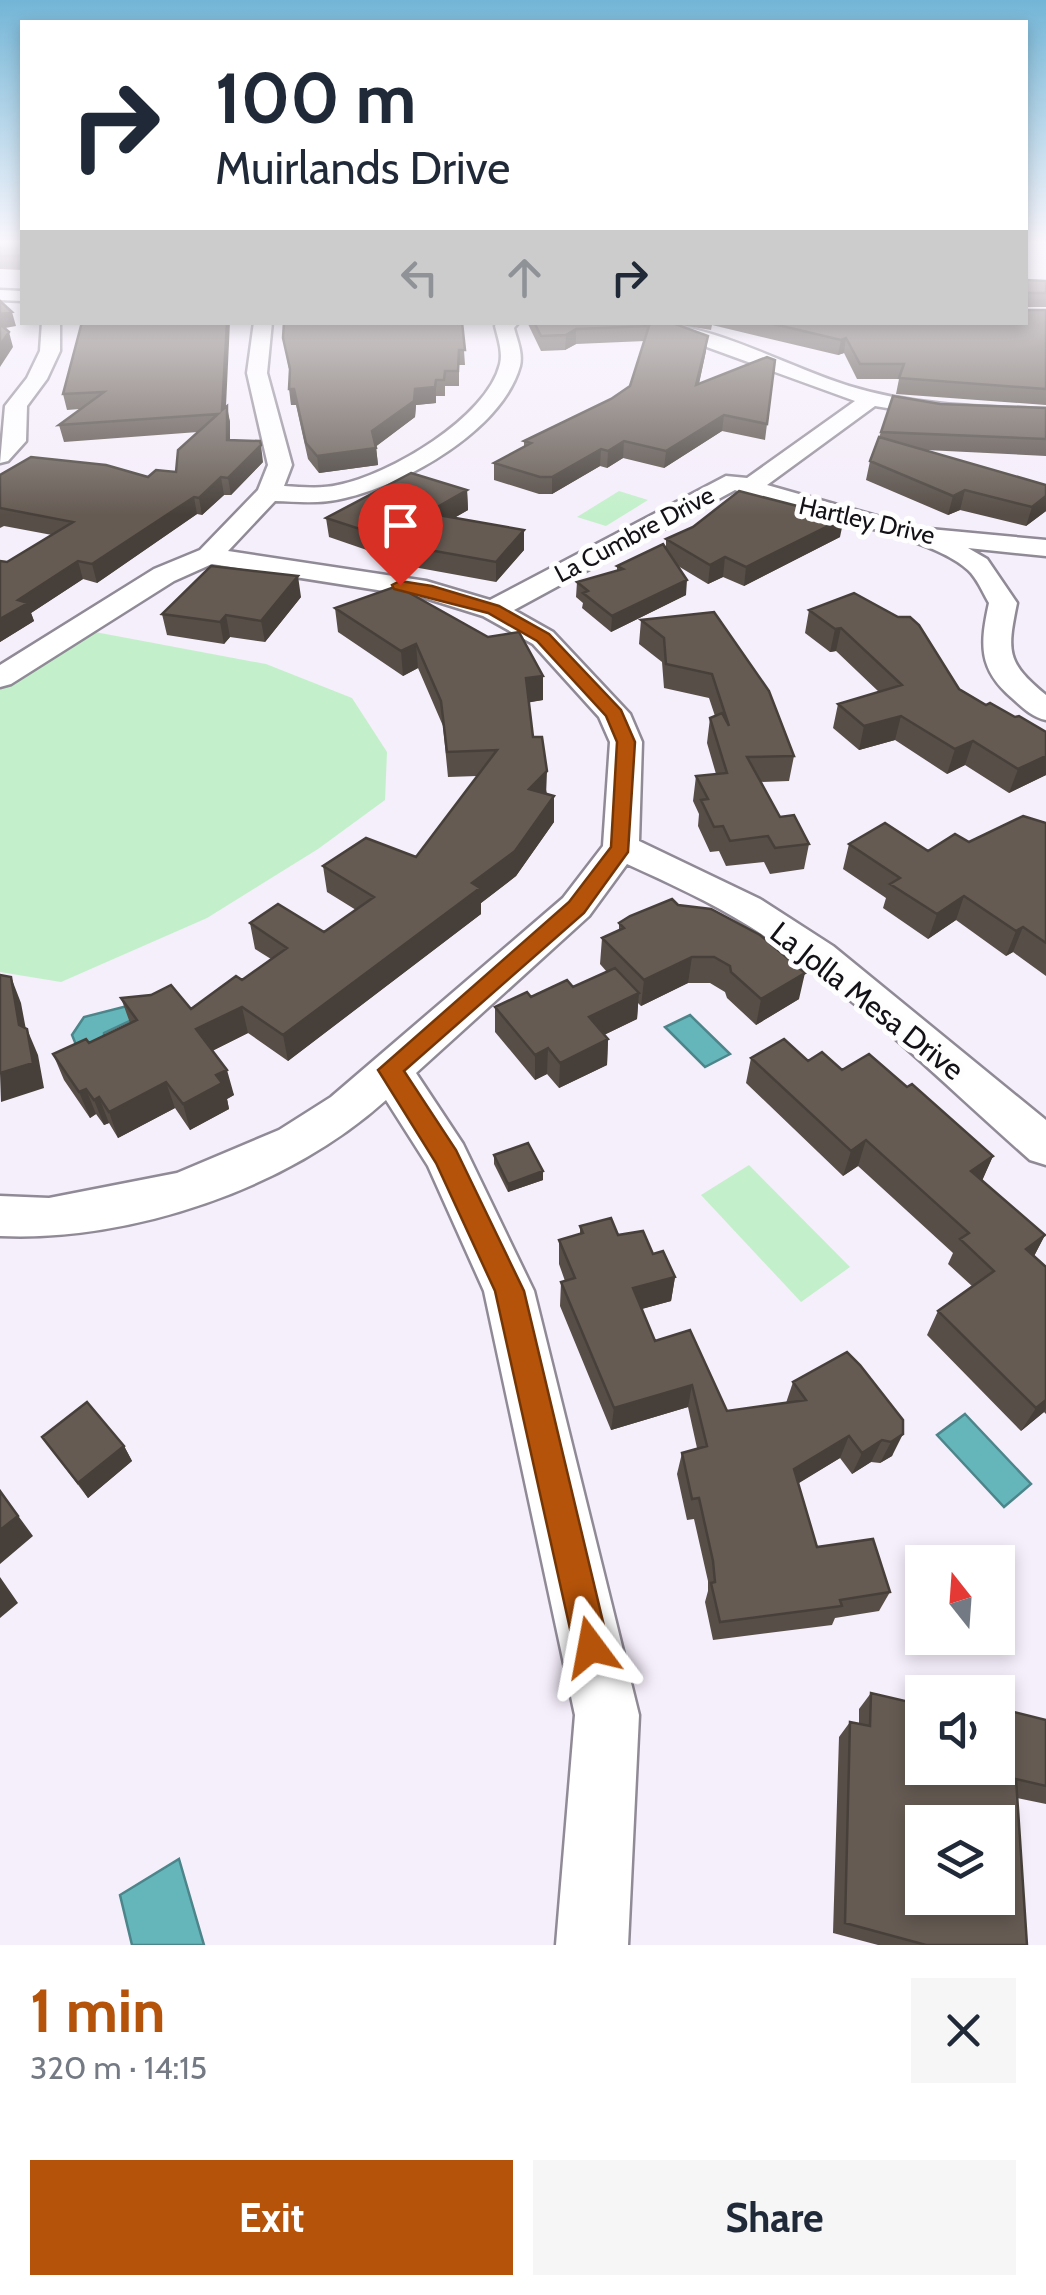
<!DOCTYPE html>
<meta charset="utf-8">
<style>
:root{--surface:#fff;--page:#f6f6f7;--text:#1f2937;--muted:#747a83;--accent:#b45309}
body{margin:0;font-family:Cabin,sans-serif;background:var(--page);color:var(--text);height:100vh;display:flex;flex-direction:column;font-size:38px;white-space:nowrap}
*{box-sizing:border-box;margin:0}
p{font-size:32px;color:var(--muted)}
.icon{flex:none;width:55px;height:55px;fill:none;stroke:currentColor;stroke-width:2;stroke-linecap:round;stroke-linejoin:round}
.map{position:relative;height:1945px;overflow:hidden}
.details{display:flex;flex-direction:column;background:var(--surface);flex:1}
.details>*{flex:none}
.guide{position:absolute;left:20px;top:20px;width:1008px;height:305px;border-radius:0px;box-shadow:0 5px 15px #0003;background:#fff;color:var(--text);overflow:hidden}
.needle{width:65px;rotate:343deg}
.tools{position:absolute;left:905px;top:1545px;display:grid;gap:20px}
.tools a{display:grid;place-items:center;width:110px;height:110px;border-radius:0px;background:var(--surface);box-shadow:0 5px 15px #0003;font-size:50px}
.pin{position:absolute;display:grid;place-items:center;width:85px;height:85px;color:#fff;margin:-102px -42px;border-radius:50% 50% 50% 0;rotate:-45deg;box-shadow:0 0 10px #0007}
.pin .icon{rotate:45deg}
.me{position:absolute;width:110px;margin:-55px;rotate:347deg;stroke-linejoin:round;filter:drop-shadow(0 0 8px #0008)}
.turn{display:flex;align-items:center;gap:35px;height:210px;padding:0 30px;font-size:45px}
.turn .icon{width:130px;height:130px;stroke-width:2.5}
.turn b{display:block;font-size:70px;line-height:85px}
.lanes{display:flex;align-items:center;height:95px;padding:0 30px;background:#0003;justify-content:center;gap:50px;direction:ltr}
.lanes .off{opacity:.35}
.round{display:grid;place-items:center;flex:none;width:105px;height:105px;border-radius:0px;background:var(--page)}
.summary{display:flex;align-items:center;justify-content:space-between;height:170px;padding:0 30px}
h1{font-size:60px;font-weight:800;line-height:75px;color:var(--accent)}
.action{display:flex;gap:20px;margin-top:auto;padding:20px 30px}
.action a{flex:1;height:115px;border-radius:0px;background:var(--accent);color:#fff;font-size:40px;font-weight:800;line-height:115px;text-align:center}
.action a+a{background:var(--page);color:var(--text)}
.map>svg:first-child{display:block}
</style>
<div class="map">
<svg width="1046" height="1945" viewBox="0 0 1046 1945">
<rect width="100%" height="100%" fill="#f5eefb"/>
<path fill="#c3f0ca" d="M619,491L648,500L606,526L577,517Z
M95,632L266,664L352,698L387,752L385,800L318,849L207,918L61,982L0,972V689Z
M749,1165L850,1267L801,1302L701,1195Z"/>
<path fill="#64b6bb" stroke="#4c858a" stroke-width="2.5" d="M147,1001L153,1010L104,1033V1041L79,1052L72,1035L84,1017Z
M690,1015L730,1054L705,1067L665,1027Z
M965,1414L1031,1484L1004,1507L937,1435Z
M179,1859L204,1945H132L120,1895Z"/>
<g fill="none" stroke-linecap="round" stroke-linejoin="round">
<g stroke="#908a96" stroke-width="5">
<path id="minor" d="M0,290L22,291V301L0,300Z
M42,322H60V351L47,379L27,406L26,441L8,461L0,463L5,406L27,378L40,351Z
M254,322H272L267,373L292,465L284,486C302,487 321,489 338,485C389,475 487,418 500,364C503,352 498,338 495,326L497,322H519L514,328C517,340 523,353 520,366C502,430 406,484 345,498C323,504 299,502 275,501L228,551L426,581L490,600L726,476L747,478L855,401L638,322C713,322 779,364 849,386C913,406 980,407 1046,409V421L936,416L875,406L767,485L919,528L1046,540V556L968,548L987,559L1017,603C1007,652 1006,662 1046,695V720C1032,717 1023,708 1012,698C978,669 980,644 989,603C983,593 977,578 968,570C929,533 793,513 735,490L514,610L553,632L630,714L642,742L639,841L760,899L833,946L1046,1120V1165L1030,1160C939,1080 852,991 749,926C710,902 669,883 627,864L589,916L416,1073L463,1144L534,1291L639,1715L628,1945H556L575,1715L484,1291L428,1166L386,1100C289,1188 131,1242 0,1236V1196L49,1198L177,1173L279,1130L331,1097L563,898L603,846L610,742L599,717L533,644L483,616L422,597L212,564L174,581L11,684L0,687V665L154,569L200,550L258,490L268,465L247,373Z"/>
</g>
<use href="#minor" fill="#fff" fill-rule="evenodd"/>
</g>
<path fill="#574e47" d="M0,243H22V270L0,269Z
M1025,280L1046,281V307H1026V310H1046V405L896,394L899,379H857L844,353L838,355L712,325L711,330L675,324L706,351L699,384L775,360L765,440L722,431L664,468L623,458L607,468L600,466L552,494H539L494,480V463L524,447V441L611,399L630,386L645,341L576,344L565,350L541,351L527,322H1025Z
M83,322L226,407L230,422V440L263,462L231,495H224L202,515L197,514L97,583L83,579L31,613L34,621L0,642V561L7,562L52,535L4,526L0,528V475L148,477L176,472L198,432L64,442L59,425L80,409L67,410L63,394Z
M462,322L465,365H459V386H445V396H436V403L416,405L415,417L376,446L378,465L319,473L308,459L296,405H291L290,374L283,338Z
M940,404L1046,408V456L926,450L1046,485V511L1026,526L960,510L948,515L866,480L870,461L881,432Z
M467,490L468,510L454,518L524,550L496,582L419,568L329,537L326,518Z
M840,537L744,586L723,577L708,584L678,566L686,595L611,632L582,608L583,603L576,597L577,582L617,570V566L666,548V539Z
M301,597L265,642L230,637L224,644L167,635L162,614Z
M335,608L543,700L529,702L533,737L554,822L516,876L481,903V914L288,1061L248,1033L212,1051L234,1095L227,1099L229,1109L190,1130L175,1108L118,1138L109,1123L104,1125L96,1114L90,1118L64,1080L53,1054L89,1043L130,1023L121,998L191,1009L242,980L271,959L255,949L250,923L324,932L356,910L327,892L323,866L416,857L477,776L448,777L443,726L418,668L403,676L338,632Z
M809,610L959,689L986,705L1046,732V775L1009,793L965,765L947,774L895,740L859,750L833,728L838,704L879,692L836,651L830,652L805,633Z
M714,612L794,756L789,781L760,782L780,817L809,844L804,869L770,874L764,862L726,866L719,851L710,852L698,826L699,814L693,801L696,776L716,774L707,743L710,718L715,716L709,698L664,688L662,662L639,644L641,620Z
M1046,823V976L1013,952L1006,956L956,920L928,939L883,908L886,898L843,869L849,844L928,851L969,842Z
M630,916L799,999L756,1025L727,998L725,992L710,983H688L641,1006L638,1003L637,1019L604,1035L608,1039L607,1065L559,1088L547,1074L535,1080L495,1032V1007L573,987L607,972L600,964L602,938L619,931V923Z
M751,1058L808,1061L907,1087L993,1156L982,1180L1045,1235L1034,1256L1046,1267V1414L1044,1412L1021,1431L927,1335L938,1311L972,1286L948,1264L953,1253L858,1166L843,1176L746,1083Z
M494,1155L543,1180L508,1192L494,1164Z
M580,1226L618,1235L653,1254L675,1277L671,1301L642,1309L655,1341L727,1411L786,1403L793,1382L903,1420L892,1456L880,1463L871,1462L852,1474L840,1458L798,1483L817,1547L890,1592L879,1611L835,1618L832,1625L713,1640L705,1602L708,1591V1581L694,1519L687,1520L677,1474L682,1453L697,1448L688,1407L611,1430L560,1306L561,1282L565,1281L559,1264V1240L580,1234Z
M42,1437L124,1446L132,1461L88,1498Z
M922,1690L1046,1720V1804L1017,1798L1027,1945H878L833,1933L839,1737L850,1722L859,1724V1709L871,1693L912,1702Z"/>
<path fill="#47403a" d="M12,312L16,326L0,329V314Z
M227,322H230L225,427L222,410Z
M576,329V344L565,350L566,335Z
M9,332L13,347L0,367V345Z
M708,336L706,351L695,401L696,385Z
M846,338L844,353L838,355L841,340Z
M436,380V403L416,405L415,417L374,448L372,431L415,389Z
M289,389H294L296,405H291Z
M227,406L230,422V457L227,440Z
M724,415L722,431L664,468L666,451Z
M624,441L623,458L607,468L608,451Z
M261,445L263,462L231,495L228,478Z
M376,448L378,465L319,473L317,456Z
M601,449L600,466L552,494V477Z
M221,477L224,495L202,515L199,498Z
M467,490L468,510L428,533L427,513Z
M965,490L960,510L948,515L953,496Z
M1046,496V511L1026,526L1032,507Z
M194,497L197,514L97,583L92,564Z
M844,518L840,537L744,586L746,567Z
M524,530V550L496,582V562Z
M725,557L723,577L708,584L710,565Z
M78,561L83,579L31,613L34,621L0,642V619L18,600Z
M298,576L301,597L265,642L261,621Z
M687,580L686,595L611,632L612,616Z
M226,615L230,637L224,644L220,622Z
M841,628L836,651L830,652L835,629Z
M416,644L418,668L403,676L401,651Z
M543,676V700L526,703V678Z
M901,716L895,740L859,750L864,726Z
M973,741L965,765L947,774L955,749Z
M1046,756V775L1009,793L1018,769Z
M547,771L546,796L529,789Z
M554,796V822L516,876L481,903V914L288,1061L283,1035L472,883Z
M964,896L956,920L928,939L937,914Z
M1023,927L1013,952L1006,956L1016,931Z
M692,957L688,983L641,1006L644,980Z
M805,973L799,999L756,1025L761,999Z
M11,977L21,1003L30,1051L19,1025Z
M639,993L637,1019L587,1043L589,1017Z
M242,1007L248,1033L204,1055L196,1029Z
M27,1029L38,1055L44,1088L1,1102L0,1073Z
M608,1039L607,1065L559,1088L560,1063Z
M548,1048L547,1074L535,1080V1055Z
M227,1070L234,1095L227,1099L229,1109L190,1130L183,1104L216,1075Z
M166,1082L175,1108L118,1138L109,1112Z
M86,1089L96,1114L90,1118L79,1092Z
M99,1097L109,1123L104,1125L94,1100Z
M866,1140L858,1166L843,1176L851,1151Z
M993,1156L982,1181L971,1171Z
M543,1171V1180L508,1192V1184Z
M1045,1235L1032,1260L1026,1249Z
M675,1277L671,1301L630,1312L633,1288Z
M692,1385L688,1407L611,1430L614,1408Z
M1046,1400V1409L1044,1412L1021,1431L1036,1408Z
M903,1434L892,1456L880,1463L891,1442Z
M849,1436L840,1458L786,1491L794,1469Z
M882,1440L871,1462L852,1474L862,1453Z
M124,1446L132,1461L88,1498L78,1483Z
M0,1491L33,1536L0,1564Z
M0,1577L18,1603L0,1618Z"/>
<path fill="#655b53" stroke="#47403a" stroke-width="2.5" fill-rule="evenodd" d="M0,243H22V256H0Z
M1025,280L1046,281V293H1026V310H1046V389L899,378L904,364H860L846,338L841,340L765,322H1025Z
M0,301L12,312L0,314Z
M82,322H227L222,410L227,406V440L260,441L261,445L228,478L221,477L199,498L194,497L92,564L78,561L18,600L28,603L0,619V561L7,562L73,522L0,508V475L31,457L106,465L148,477L156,470L176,472L178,450L218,414L59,425L104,392L63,394Z
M284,322H462L465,350H459L458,371H445L444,380H436L435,387L415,389L414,401L372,431L376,448L317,456L306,443L294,389H289L290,369L283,338Z
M534,322H670L708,336L696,385L767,357L775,360L767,424L724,415L666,451L624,441L608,451L601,449L552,477H540L494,463L531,443L524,441L611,399L630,386L649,326L576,329L566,335L541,336Z
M0,324L9,332L0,345Z
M893,396L940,404L1046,408V439L881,432Z
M879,437L1046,485V496L1032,507L965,490L953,496L870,461Z
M411,473L467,490L427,513L524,530L496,562L418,548L326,518Z
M739,491L844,518L746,567L725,557L710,565L666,539L693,527Z
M663,544L687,580L612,616L583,593L588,591L577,582L623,569L617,566Z
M211,566L298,576L261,621L226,615L220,622L162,614Z
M397,586L488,637L519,632L543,676L526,678L533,737H542L547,771L529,789L554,796L515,851L472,883L480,888L283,1035L242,1007L196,1029L227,1070L216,1075L222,1083L183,1104L166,1082L109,1112L99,1097L94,1100L86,1089L79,1092L53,1054L86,1039L89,1043L137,1020L121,998L151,995L171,985L191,1009L236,976L242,980L287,948L250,923L278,904L324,932L374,897L323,866L366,838L416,857L497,750L447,752L441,701L416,644L401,651L335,608Z
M854,593L898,617H910L919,625L959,689L986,705L990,703L1015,717L1019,716L1046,732V756L1018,769L973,741L955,749L901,716L864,726L838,704L902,685L841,628L835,629L809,610Z
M714,612L769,691L794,756L747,757L780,817L794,815L809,844L775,848L768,836L730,841L723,826L714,827L701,800L708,799L696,776L727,773L710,718L722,713L729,726L712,674L666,664L664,638L641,620Z
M1023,816L1046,823V943L1023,927L1016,931L964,896L937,914L890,884L900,878L849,844L885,823L928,851L955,834L969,842Z
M672,899L678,905L711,909L760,935L805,973L761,999L731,972L730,966L714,957H692L644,980L602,938L624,928L619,923L630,916Z
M615,968L639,993L589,1017L608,1039L560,1063L548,1048L535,1055L495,1007L527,992L531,997L567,980L573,987Z
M0,975L11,977L19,1025L27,1029L33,1063L0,1073Z
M784,1039L808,1061L822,1052L842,1070L869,1054L907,1087L912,1084L993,1156L971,1171L1045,1235L1026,1249L1046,1267V1400L1036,1408L938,1311L994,1271L960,1239L969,1233L866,1140L851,1151L751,1058Z
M528,1143L543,1171L508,1184L494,1155Z
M611,1218L618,1235L643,1231L653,1254L663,1251L675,1277L633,1288L655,1341L690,1330L727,1411L806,1400L793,1382L847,1352L860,1365L903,1420V1434L891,1442L882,1440L862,1453L849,1436L794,1469L817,1547L873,1539L890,1592L840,1600L842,1606L720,1622L711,1583L715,1582L713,1561L699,1498L692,1499L682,1453L707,1446L692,1385L614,1408L561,1282L575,1278L559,1240L583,1233L580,1226Z
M87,1402L124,1446L78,1483L42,1437Z
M0,1491L18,1516L0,1530Z
M922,1690L931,1692H922V1768H998V1708L1046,1720V1786L1016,1779L1027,1945H926L845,1923L850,1722L870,1726L871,1693L922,1705ZM922,1822H998V1898H922Z"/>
<linearGradient id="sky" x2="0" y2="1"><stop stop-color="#73b5d6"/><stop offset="0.47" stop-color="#faf7fd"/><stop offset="1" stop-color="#faf7fd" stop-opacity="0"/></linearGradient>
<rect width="1046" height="515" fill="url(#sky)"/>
<path fill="#b45309" stroke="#753606" stroke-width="2.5" d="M400,581L432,586L499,606L549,634L621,710L635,742L628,852L584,913L404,1071L456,1150L524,1291L609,1647L604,1660L591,1665L579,1660L574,1647L495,1291L436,1163L378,1070L569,902L611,847L617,742L606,716L537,641L488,613L394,589L392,585Z"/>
<g text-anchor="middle" stroke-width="10" stroke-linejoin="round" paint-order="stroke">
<g font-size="25" fill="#141216" stroke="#fefefe">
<text transform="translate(867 520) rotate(13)" y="9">Hartley Drive</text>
<text transform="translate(634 534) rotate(-28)" y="9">La Cumbre Drive</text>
</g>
<g font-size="30" fill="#141216" stroke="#fefefe">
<text transform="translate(867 1001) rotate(38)" y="10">La Jolla Mesa Drive</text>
</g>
</g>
</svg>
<div class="tools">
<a><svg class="needle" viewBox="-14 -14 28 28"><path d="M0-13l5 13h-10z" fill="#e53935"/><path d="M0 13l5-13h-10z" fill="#747a83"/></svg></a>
<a><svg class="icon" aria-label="sound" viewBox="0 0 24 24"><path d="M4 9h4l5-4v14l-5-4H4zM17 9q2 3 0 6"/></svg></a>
<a><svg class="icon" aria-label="layers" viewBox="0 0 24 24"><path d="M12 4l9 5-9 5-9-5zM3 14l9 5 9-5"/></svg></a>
</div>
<div class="pin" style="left:400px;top:585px;background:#d93025"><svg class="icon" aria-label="arrive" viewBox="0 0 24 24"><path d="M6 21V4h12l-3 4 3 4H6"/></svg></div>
<svg class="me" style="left:591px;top:1647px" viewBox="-20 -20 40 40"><path d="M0-17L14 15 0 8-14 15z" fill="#b45309" stroke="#fff" stroke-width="4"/></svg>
<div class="guide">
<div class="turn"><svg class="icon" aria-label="right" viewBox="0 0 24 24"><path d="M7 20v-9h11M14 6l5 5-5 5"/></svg><div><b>100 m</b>Muirlands Drive</div></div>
<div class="lanes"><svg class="icon off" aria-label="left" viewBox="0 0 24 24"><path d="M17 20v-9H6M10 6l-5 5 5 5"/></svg><svg class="icon off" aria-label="ahead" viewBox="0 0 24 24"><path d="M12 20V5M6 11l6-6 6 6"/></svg><svg class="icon" aria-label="right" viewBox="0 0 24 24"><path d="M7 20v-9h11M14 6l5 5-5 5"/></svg></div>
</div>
</div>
<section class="details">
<div class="summary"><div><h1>1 min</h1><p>320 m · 14:15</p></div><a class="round"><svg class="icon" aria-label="close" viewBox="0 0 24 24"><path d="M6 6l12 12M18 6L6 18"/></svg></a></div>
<div class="action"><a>Exit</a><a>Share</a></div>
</section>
